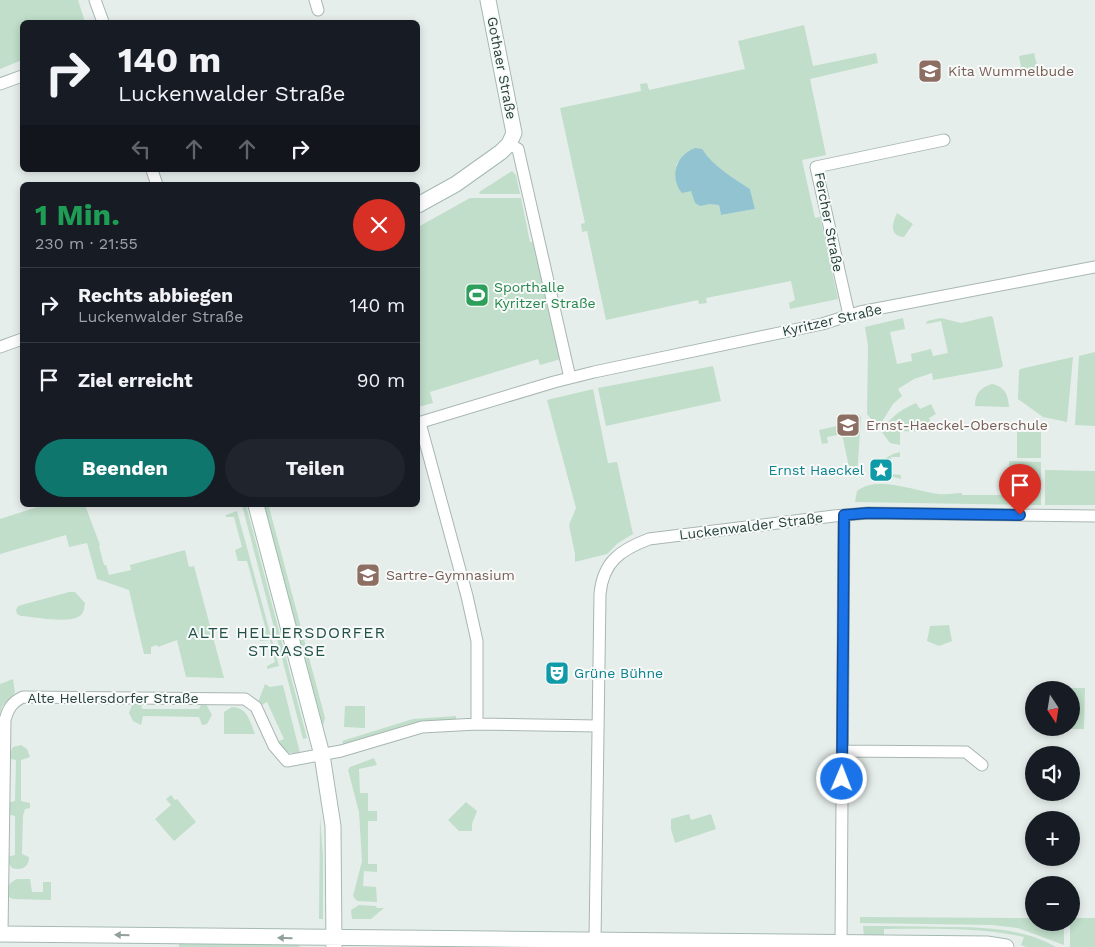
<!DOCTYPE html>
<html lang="de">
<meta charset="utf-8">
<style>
:root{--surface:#171b24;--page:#20242c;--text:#f1f3f6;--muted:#9ea1a6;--line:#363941;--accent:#0f766e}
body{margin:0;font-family:"Work Sans",sans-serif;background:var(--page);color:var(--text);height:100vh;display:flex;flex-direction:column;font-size:19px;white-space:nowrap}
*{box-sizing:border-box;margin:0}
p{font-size:16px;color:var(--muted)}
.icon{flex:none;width:28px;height:28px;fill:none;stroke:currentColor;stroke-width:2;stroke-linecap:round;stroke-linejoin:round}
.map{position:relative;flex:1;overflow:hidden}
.details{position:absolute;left:20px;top:182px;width:400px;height:325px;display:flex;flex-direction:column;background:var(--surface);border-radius:8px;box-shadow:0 2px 8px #0003}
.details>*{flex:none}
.guide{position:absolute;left:20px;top:20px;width:400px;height:152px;border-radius:8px;box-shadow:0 2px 8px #0003;background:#171b24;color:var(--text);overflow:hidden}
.needle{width:32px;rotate:168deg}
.buttons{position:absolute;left:1025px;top:681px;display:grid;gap:10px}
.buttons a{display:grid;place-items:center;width:55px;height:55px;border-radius:50%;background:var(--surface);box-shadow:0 2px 8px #0003;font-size:25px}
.pin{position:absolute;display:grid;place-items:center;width:42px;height:42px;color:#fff;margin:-51px -21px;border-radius:50% 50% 50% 0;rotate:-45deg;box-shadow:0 0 5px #0007}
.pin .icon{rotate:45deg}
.me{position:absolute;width:55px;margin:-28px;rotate:1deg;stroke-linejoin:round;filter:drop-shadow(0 0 4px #0008)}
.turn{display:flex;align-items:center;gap:18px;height:105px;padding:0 15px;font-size:22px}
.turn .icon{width:65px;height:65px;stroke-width:2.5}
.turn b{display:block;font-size:35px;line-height:42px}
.lanes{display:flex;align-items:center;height:48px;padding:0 15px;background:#0003;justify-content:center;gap:25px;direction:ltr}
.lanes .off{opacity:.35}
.round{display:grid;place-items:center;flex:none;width:52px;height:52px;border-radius:26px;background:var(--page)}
.head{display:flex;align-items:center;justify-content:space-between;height:85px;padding:0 15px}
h1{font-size:30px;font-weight:700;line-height:38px;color:#1e9e55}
.button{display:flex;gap:10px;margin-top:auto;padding:10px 15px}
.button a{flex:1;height:58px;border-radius:30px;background:var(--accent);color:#fff;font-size:20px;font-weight:700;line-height:58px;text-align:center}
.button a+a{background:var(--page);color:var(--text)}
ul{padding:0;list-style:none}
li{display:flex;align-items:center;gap:15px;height:75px;padding:0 15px;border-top:1px solid var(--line)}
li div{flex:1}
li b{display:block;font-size:19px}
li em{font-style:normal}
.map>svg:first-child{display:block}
</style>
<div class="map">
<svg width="1095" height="947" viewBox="0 0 1095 947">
<rect width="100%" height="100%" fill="#e6eeeb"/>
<path fill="#c0deca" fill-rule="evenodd" d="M0,0H78L85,22H22V60L0,69Z
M804,25L813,66L876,53L878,63L810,79L826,155L802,160L815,218L820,217L838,299L790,309L789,303L795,300L791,281L706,298L707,303L699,304L698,300L606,320L587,231L582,232L581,224L585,223L560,108L641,91L640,84L647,83L649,90L745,69L738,41ZM701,149C713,166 733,178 750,189L755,209L721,215L719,205C710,202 706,207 695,203L692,191L676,165L688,151Z
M1034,53L1039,73L1023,77L1019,56Z
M512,171L516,175L520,194H480L479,192Z
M470,198H521L530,242H535L561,359L540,365L538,359L430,392L433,403L418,407V227Z
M897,213L913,224L904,237C889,236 892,223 897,213Z
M991,316L993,318L1003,366L1000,368L933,380L932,373L914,379L898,389L902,396L893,404L878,428L867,414L868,346L865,327L903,318L905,329L890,332L897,364L912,361L911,354L931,349L933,356L948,353L941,321L926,324L927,321L941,318L961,323Z
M1095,352V426L1075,425L1079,356Z
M1073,357L1067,422L1043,417L1018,399L1019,371L1020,369Z
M713,366L721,401L606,426L598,388Z
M992,384C1005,387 1008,394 1009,407L975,406C975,393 980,388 992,384Z
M593,389L608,463L617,462L633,534L618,543L607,554L575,562V554L569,525L576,508L547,400Z
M916,403L920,409L931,404L936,414L929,418L931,423V432L900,431V445L890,443L882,432C888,418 902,409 916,403Z
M855,414H858L861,417L857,476L851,477L842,434L827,437L828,443L822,444L819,430L855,422Z
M1017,432H1041V458H1017Z
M900,452V457H891L890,474L901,475V479L890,476L876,477L873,473C877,463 889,454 900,452Z
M1009,461L1041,462V505L855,502L857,491C877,475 915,491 938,494C946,495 954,493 962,493V495H1003V486L1009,485Z
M1045,470L1095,471V505H1045Z
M44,505H85L100,545L99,546L104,565H106L109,575L131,570L130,565L185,550L189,567L194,566L224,678L186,677L177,640L158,647L157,645L151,647V654H144L129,590L97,579L87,543L69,547L66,535L0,554V519Z
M242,505H246L307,738L303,739Z
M264,505L269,507L325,718L323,726Z
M237,511L279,666L267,669V666L275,662L270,640L260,641L259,636L266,630L247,561H238L235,550L242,547L234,517H226V515Z
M69,592H75L85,603C84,609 84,614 78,617C67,623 34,617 21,616L17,614L16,610L18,606L25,604Z
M949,625L952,641L939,646L927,641L930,626Z
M13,679L15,693L2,707L0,714V684Z
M265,684L270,687L283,685L300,753C288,754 284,752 277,742L284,739L267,702L260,706L258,702Z
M1063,688H1085L1084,729H1062V728H1071V690H1063Z
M141,701L142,709H199L202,702H205L212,715L207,724L202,725L199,717L143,716L141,725L133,721L129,713L132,705Z
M345,706H365V728L344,727Z
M232,707C247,707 250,721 255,734H224V712Z
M456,716V719L410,724L343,744L342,741L413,719Z
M21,745L27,749L30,757L21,760V801L30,803V808L25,809L23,816L22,854L29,857C29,867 22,871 12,868L9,864L7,857L15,855V816L7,814V803L15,801L16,760L7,758L13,747Z
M374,758L377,765L359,769L360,793H368V811H377V821H368V864H377V872L364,871L363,886L376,887L377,902L357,901L353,896L362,861L359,812L348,770L350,767Z
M171,795L175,800L177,799L196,822L174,841L155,819L171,805L166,799Z
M466,802L477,811L472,824V831H459L448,820Z
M689,814L691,820L711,814L716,829L675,843L671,829V819Z
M320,815L323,857V919H319Z
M17,879H30L32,892H43V882H51V900L13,899L7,896C6,887 9,883 17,879Z
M359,905L376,906L377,908H384L371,919H352L351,910Z
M860,917L1034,918V922L1064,923V945L1018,928L992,925L860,923Z
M1071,918H1095V947H1070V923L1071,922Z
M863,926C889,926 915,926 940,927C980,927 1021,927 1056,947H1026L1021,945L1024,937C978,927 931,929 884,929V938L864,937Z
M179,942L297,944L300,947H179Z"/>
<path fill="#91c3d0" d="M695,148L702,149C713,166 733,178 750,189L755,209L721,215L719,205L710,204L700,206L695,203L691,191L682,193C669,177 676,155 695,148Z"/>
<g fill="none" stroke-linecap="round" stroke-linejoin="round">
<g stroke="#a8b6b2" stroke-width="13">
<path id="street" d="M95,0L103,22
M315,0L318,10
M0,84L22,76
M509,144L518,149L570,378
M152,170L157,185
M849,315L816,167L944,140
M0,347L22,339
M418,423L554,382L594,372L822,324L860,312L1095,267
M420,423L467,596L477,641V724
M843,751L966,752L982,765
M2,934L5,720C8,709 12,702 23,697L245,699L256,707L274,746L287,761L341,751L422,727L477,724L598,726
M595,940L600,594C603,562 620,550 649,539L834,516L868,513L1095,516
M841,942L844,515"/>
</g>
<g stroke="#a5b9b3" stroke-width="17">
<path id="secondary" d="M418,205L456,184L501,152L509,144L514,133L488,0
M256,505L322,755L333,826L334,947
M0,934C329,938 658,940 987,944L1006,947"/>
</g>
<use href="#street" stroke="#fff" stroke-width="11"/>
<use href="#secondary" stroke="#fff" stroke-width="15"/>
</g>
<defs><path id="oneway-solid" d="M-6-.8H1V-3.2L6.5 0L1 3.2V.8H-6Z" transform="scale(1.25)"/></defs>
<g fill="#92a09c">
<use href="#oneway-solid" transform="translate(122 935) rotate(-179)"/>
<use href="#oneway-solid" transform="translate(285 938) rotate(-179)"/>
</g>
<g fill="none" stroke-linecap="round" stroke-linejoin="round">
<g stroke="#114b97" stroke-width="12">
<path id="route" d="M842,779L844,515L868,513L1020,515"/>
</g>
<use href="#route" stroke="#1a73e8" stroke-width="9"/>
</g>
<defs>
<g id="school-square" transform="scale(1.25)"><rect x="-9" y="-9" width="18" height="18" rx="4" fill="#8d6e63" stroke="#f7faf9"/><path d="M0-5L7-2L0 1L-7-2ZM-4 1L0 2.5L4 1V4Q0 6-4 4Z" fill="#fff"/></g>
<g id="stadium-square" transform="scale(1.25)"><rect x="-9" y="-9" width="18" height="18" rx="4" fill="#2e9e5b" stroke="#f7faf9"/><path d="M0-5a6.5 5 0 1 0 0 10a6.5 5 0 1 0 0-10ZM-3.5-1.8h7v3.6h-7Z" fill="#fff"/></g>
<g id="sight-square" transform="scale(1.25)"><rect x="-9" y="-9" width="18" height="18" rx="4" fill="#0f9aa8" stroke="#f7faf9"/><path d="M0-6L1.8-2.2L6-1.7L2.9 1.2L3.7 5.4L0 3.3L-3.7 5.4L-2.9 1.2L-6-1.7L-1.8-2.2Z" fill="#fff"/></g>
<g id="theatre-square" transform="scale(1.25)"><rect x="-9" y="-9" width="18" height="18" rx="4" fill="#0f9aa8" stroke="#f7faf9"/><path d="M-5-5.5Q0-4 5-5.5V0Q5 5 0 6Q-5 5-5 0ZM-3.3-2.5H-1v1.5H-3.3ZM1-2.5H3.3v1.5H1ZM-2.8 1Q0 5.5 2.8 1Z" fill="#fff"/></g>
</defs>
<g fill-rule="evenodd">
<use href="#school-square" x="930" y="71"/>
<use href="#stadium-square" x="477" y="295"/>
<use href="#school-square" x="848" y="425"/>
<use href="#sight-square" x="881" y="470"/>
<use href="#school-square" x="368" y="575"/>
<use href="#theatre-square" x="557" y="673"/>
</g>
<g text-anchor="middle" stroke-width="4" stroke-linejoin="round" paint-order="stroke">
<g font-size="14" fill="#25403a" stroke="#f7faf9">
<text transform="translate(502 68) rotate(79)" y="5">Gothaer Straße</text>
<text transform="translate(829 222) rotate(79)" y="5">Fercher Straße</text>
<text transform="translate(832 320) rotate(-13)" y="5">Kyritzer Straße</text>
<text transform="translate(751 526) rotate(-7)" y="5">Luckenwalder Straße</text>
<text x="113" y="703">Alte Hellersdorfer Straße</text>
</g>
<g font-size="14" fill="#785e54" stroke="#f7faf9" text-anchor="start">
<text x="948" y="76">Kita Wummelbude</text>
<text x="866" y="430">Ernst-Haeckel-Oberschule</text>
<text x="386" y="580">Sartre-Gymnasium</text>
</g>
<g font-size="14" fill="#27864d" stroke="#f7faf9" text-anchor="start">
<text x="494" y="292">Sporthalle<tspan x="494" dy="16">Kyritzer Straße</tspan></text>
</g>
<g font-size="14" fill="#0d838f" stroke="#f7faf9" text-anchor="end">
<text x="864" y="475">Ernst Haeckel</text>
<text x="574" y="678" text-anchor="start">Grüne Bühne</text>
</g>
<g font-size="16" letter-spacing="1" fill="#225148" stroke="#f7faf9">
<text x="287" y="638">ALTE HELLERSDORFER<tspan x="287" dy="18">STRASSE</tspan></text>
</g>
</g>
</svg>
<div class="buttons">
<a><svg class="needle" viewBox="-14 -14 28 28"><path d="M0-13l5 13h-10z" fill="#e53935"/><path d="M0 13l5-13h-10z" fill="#9ea1a6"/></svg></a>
<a><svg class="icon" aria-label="sound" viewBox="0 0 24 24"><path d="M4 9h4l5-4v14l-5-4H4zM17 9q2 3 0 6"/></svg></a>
<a>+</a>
<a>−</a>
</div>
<div class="pin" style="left:1020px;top:515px;background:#d93025"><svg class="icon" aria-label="arrive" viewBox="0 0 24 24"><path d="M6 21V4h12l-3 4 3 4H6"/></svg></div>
<svg class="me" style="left:842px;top:779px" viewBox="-20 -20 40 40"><circle r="17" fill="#1a73e8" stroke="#fff" stroke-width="3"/><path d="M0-11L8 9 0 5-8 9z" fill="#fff"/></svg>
<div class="guide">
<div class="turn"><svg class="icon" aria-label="right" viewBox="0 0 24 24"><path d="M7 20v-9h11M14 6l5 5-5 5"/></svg><div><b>140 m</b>Luckenwalder Straße</div></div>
<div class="lanes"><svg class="icon off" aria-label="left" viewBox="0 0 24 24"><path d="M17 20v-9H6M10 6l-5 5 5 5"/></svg><svg class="icon off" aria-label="ahead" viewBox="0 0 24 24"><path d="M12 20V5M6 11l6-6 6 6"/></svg><svg class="icon off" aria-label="ahead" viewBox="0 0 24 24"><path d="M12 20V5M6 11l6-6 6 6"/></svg><svg class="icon" aria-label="right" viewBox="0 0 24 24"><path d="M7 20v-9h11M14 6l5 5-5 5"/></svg></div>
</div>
<section class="details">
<div class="head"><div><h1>1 Min.</h1><p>230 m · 21:55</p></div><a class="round" style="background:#d93025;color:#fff"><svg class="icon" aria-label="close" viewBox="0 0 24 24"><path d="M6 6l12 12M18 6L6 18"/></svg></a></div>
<ul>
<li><svg class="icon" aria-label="right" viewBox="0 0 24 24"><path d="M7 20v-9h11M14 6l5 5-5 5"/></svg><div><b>Rechts abbiegen</b><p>Luckenwalder Straße</p></div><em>140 m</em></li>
<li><svg class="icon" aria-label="arrive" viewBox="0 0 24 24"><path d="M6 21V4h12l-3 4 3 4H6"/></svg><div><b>Ziel erreicht</b></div><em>90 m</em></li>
</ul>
<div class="button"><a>Beenden</a><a>Teilen</a></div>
</section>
</div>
